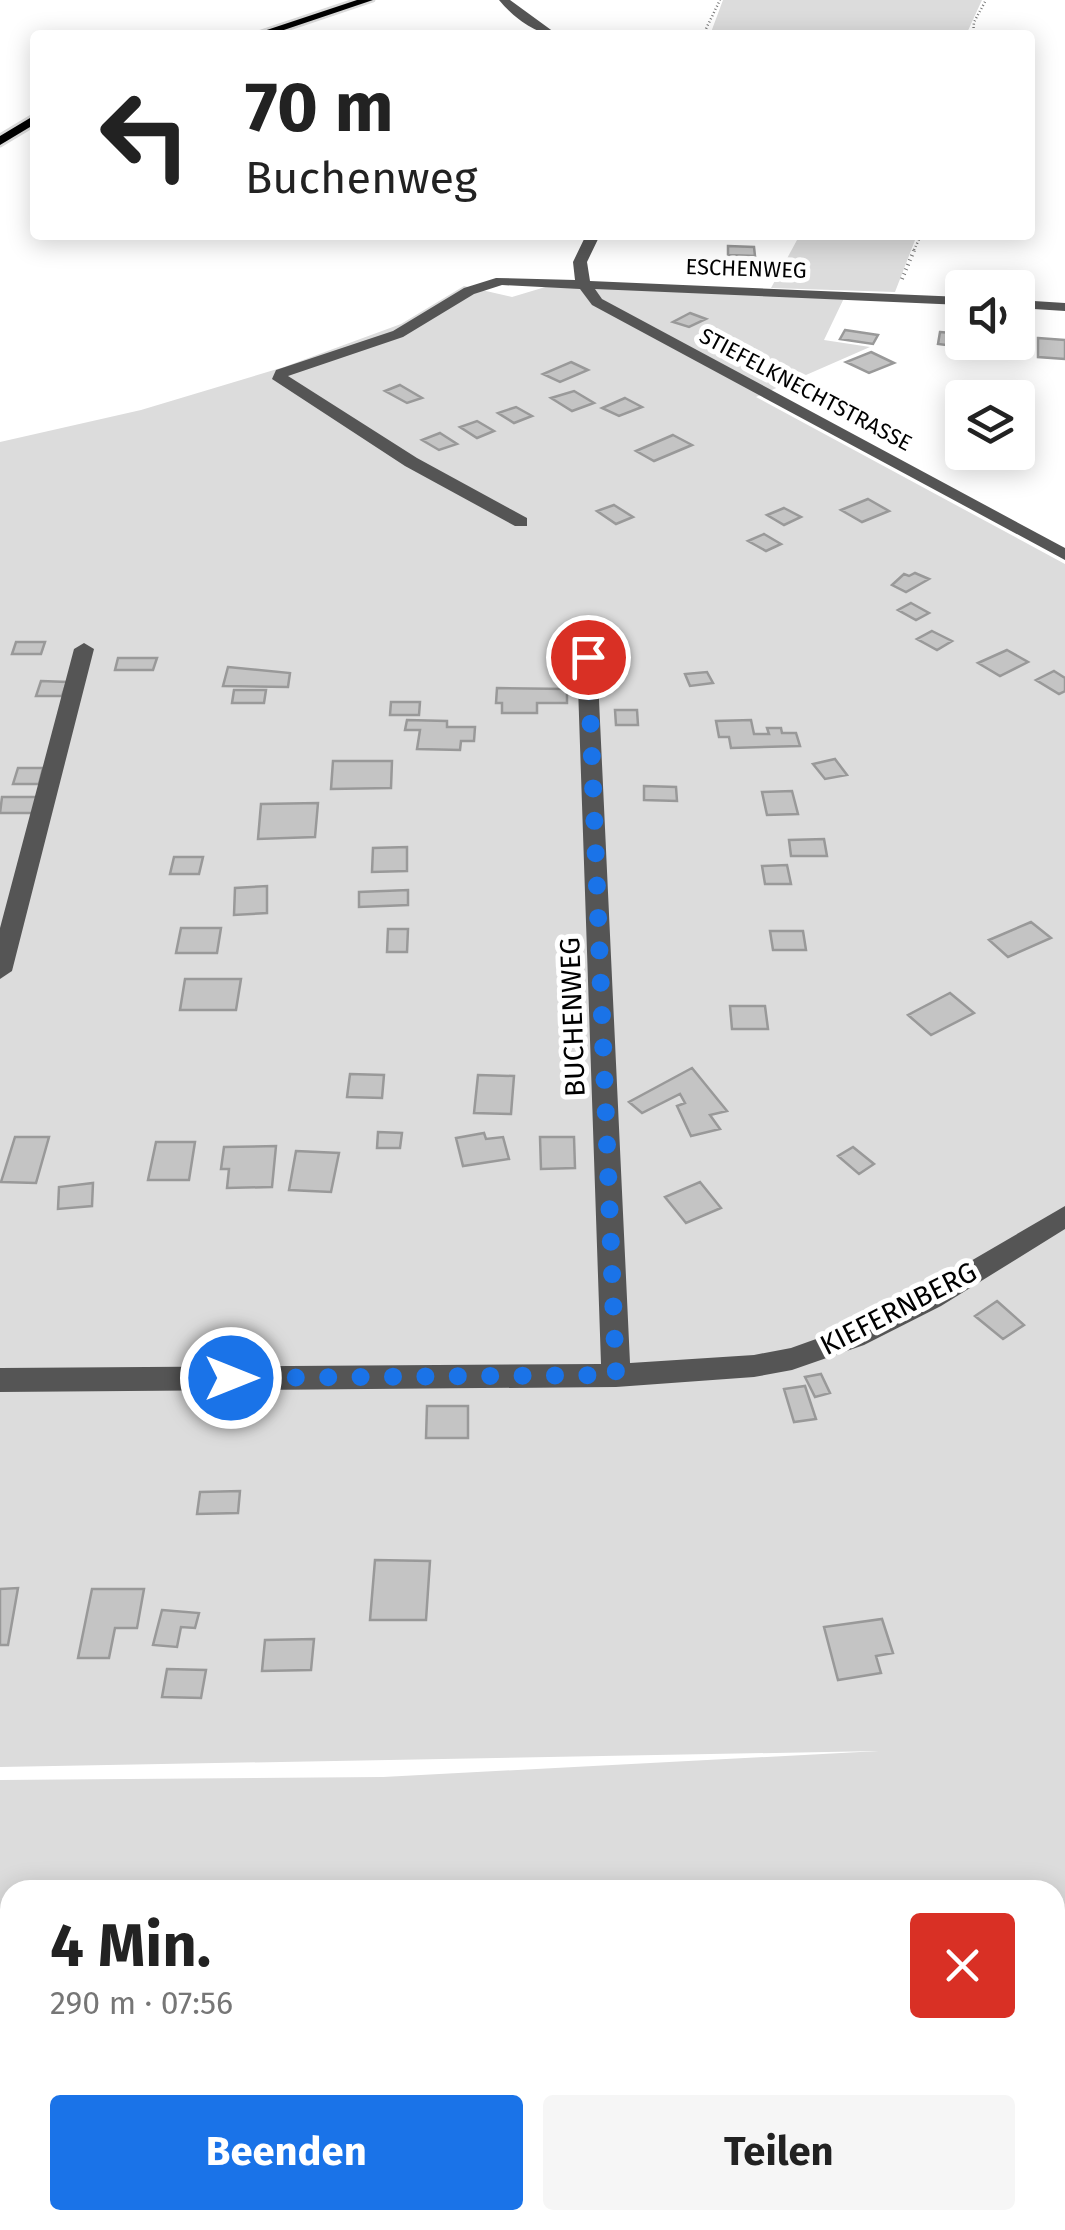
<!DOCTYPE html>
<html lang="de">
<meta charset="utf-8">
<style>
:root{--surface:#fff;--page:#f6f6f6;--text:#222;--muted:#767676;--accent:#1a73e8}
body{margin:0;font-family:"Fira Sans",sans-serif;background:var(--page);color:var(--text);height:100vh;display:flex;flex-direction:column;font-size:38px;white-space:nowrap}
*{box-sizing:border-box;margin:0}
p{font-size:32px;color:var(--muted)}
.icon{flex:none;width:55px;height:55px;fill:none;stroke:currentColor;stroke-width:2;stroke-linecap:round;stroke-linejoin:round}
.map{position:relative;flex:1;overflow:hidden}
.details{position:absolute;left:0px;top:1880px;width:1065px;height:350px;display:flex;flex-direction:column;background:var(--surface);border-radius:30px 30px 0 0;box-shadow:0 5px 25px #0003}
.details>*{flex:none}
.banner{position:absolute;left:30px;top:30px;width:1005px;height:210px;border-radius:10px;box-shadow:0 5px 25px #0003;background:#fff;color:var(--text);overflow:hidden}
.tools{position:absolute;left:945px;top:270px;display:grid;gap:20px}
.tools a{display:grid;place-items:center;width:90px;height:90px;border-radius:10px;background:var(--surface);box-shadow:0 5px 25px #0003;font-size:50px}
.pin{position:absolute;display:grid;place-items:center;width:85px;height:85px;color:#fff;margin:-42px;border:5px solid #fff;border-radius:50%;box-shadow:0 2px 10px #0007}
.me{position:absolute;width:110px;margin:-55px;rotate:90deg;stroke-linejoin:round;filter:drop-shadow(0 0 8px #0008)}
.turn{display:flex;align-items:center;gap:35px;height:210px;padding:0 50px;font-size:45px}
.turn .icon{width:130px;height:130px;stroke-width:2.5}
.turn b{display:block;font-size:70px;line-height:85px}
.round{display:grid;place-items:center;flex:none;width:105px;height:105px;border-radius:10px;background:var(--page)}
.head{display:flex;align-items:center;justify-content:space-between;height:170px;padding:0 50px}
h1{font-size:60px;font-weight:700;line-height:75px}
.cta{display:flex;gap:20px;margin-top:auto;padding:20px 50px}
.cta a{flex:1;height:115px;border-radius:10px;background:var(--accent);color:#fff;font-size:40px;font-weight:700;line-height:115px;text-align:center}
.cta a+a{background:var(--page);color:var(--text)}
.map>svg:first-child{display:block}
</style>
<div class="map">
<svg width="1065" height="2230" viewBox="0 0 1065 2230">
<rect width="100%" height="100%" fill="#fff"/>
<path fill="#dcdcdc" d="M723,0H982L966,35H710Z
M769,235H917L895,292L771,288L797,240Z
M552,285L845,296L824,340L870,347L756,397L1065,564V2230H691L685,2220H1055V1890H10V2220H401L391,2230H0V1780L383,1777L879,1751L0,1767V442L141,410L284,367L401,324L464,286L512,297Z"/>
<path fill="#c4c4c4" stroke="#999" stroke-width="2.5" d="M728,246L754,247L755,256L728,255Z
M690,313L706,319L689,327L673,322Z
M845,330L878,335L873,344L840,339Z
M940,332L962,334V342H972L971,348L938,344Z
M1038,338L1065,340V359L1038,357Z
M871,352L894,363L869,373L846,362Z
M571,362L588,370L560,382L543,374Z
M400,385L422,398L407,403L385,391Z
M574,391L594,403L572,411L551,398Z
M625,398L642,407L619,416L602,408Z
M516,407L532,416L514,423L498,413Z
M477,421L494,431L477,438L460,427Z
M440,433L457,444L439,450L422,440Z
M673,435L692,445L654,461L636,451Z
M868,499L889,511L862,522L841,510Z
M614,505L633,517L616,524L597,511Z
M784,508L801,517L784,525L767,515Z
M764,534L781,544L766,551L748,541Z
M915,573L929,579L906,592L892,585L904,574L909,576Z
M911,603L929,613L916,620L898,610Z
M932,631L952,641L937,650L917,639Z
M16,642H45L41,654H12Z
M1007,650L1028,662L1000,676L978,663Z
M118,658H157L153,670H115Z
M228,667L290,673L288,687L223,686Z
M1054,671L1065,678V691L1059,694L1036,680Z
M707,672L713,683L690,686L685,674Z
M41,681L67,682L62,696H36Z
M497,688L567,689V703H537V713H502V703H496Z
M234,690H266L264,703H232Z
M391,702H420L419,715H390Z
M615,710H637L638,725H616Z
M407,720L447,721V727H475L474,741H461L460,750L417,749L420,730H405Z
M751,720L754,734H769L767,728H781L782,733H796L800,746L731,748L729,737H719L716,721Z
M835,759L847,775L825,779L813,764Z
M333,761H392L391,788L331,789Z
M18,768H43L39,784H13Z
M644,786L676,787L677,801L644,800Z
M792,791L798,814L767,815L762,792Z
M2,797H38L33,813H0Z
M318,803L315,837L258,839L261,804Z
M824,839L827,856H791L789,840Z
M407,847V871L372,872L373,848Z
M174,857H203L199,874H170Z
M787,865L791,884H765L762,866Z
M267,886V913L234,915L235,888Z
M408,890V905L359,907V892Z
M1031,922L1051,938L1008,957L989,940Z
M181,928H221L217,953H176Z
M388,929H408L407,952H387Z
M770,931H803L806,950H773Z
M185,979H241L236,1010H180Z
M950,993L974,1013L931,1035L908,1015Z
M730,1006H765L768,1029H732Z
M692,1068L727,1111L710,1115L720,1129L691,1136L677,1106L685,1103L680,1094L642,1113L629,1102Z
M350,1074L384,1075L382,1098L347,1097Z
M478,1075L514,1076L511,1114L474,1113Z
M378,1132L402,1133L400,1148H377Z
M484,1133L486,1139L503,1137L509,1159L463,1166L456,1138Z
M15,1137H49L36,1183L1,1182Z
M540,1137H574L575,1168L541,1169Z
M156,1142H195L189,1180H148Z
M276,1146L272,1187L227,1188L229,1169H221L224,1147Z
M853,1147L874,1164L859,1174L838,1156Z
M296,1151L339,1153L331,1192L289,1190Z
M700,1182L721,1208L686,1223L665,1197Z
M93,1183L92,1206L58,1209L59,1187Z
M997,1301L1024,1325L1003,1339L975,1316Z
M821,1374L830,1393L815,1397L805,1377Z
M805,1386L816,1419L794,1422L784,1389Z
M427,1406H468V1438H426Z
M240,1491L238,1513L197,1514L200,1492Z
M375,1560L430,1561L426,1620H370Z
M18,1588L8,1645H0V1589Z
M92,1589H144L137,1628H115L109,1658H78Z
M162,1610L199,1613L195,1628L181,1627L177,1647L153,1645Z
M882,1619L893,1653L876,1656L881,1673L838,1680L824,1627Z
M314,1639L311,1670L262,1671L265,1640Z
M167,1669L206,1670L201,1698L162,1697Z"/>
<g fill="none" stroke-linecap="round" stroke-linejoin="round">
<g stroke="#dbdbdb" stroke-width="5">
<path id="major" d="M357,0H373L269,35H252Z
M35,115V124L0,145V136Z"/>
</g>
<path stroke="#777" stroke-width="2.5" stroke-dasharray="1 2.5" stroke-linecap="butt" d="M703,35L720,0
M973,35L974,22L986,0
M914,250L921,235"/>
<path stroke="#777" stroke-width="4" stroke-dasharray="1 4" stroke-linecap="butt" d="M902,279L915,248"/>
<path fill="#555" fill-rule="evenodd" d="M499,0H510L558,35C535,35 513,17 499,0Z
M586,235H600L587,262L590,281L962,297V305L595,289L602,299L1065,548V560L592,305L580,289L502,285L474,294L403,337L288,376L417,458L527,518V526H515L405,466L272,379L276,370L393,331L464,288L496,278L575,280L573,262Z
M1018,300L1065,303V311L1018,308Z
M84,643L94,649L12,971L0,979V928L74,649Z
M587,651L597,657L630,1363L754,1355L791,1348L844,1329L921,1290L1065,1206V1229L941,1306L864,1345L792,1370L754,1377L616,1387L0,1392V1368L601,1364L577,657Z"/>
<use href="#major" fill="#000" fill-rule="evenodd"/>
</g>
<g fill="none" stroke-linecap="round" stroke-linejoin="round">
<path stroke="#1a73e8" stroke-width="18" stroke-dasharray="0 32.4" d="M231,1378L616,1375L588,657"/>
</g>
<g text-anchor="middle" stroke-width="10" stroke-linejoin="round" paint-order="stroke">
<g font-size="22" fill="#000" stroke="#fff">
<text transform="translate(746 268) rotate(2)" y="8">ESCHENWEG</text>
<text transform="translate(806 389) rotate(28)" y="8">STIEFELKNECHTSTRASSE</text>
</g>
<g font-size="28" fill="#000" stroke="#fff">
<text transform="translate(572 1017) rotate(-92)" y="10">BUCHENWEG</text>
<text transform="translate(898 1308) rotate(-27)" y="10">KIEFERNBERG</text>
</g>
</g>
</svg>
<div class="tools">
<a><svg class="icon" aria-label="sound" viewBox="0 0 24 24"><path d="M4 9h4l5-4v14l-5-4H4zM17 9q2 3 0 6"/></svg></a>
<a><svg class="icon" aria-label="layers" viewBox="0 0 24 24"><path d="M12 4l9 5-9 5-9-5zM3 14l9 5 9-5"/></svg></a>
</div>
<div class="pin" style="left:588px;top:657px;background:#d93025"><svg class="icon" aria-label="arrive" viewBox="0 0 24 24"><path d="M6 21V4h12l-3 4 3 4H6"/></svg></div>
<svg class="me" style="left:231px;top:1378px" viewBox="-20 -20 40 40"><circle r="17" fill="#1a73e8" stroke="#fff" stroke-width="3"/><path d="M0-11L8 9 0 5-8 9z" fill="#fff"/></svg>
<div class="banner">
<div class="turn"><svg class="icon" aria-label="left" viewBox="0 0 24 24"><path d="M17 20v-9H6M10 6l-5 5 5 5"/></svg><div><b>70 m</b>Buchenweg</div></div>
</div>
<section class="details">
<div class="head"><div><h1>4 Min.</h1><p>290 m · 07:56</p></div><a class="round" style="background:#d93025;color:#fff"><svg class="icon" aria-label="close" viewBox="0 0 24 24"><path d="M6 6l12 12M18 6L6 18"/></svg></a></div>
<div class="cta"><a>Beenden</a><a>Teilen</a></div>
</section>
</div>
